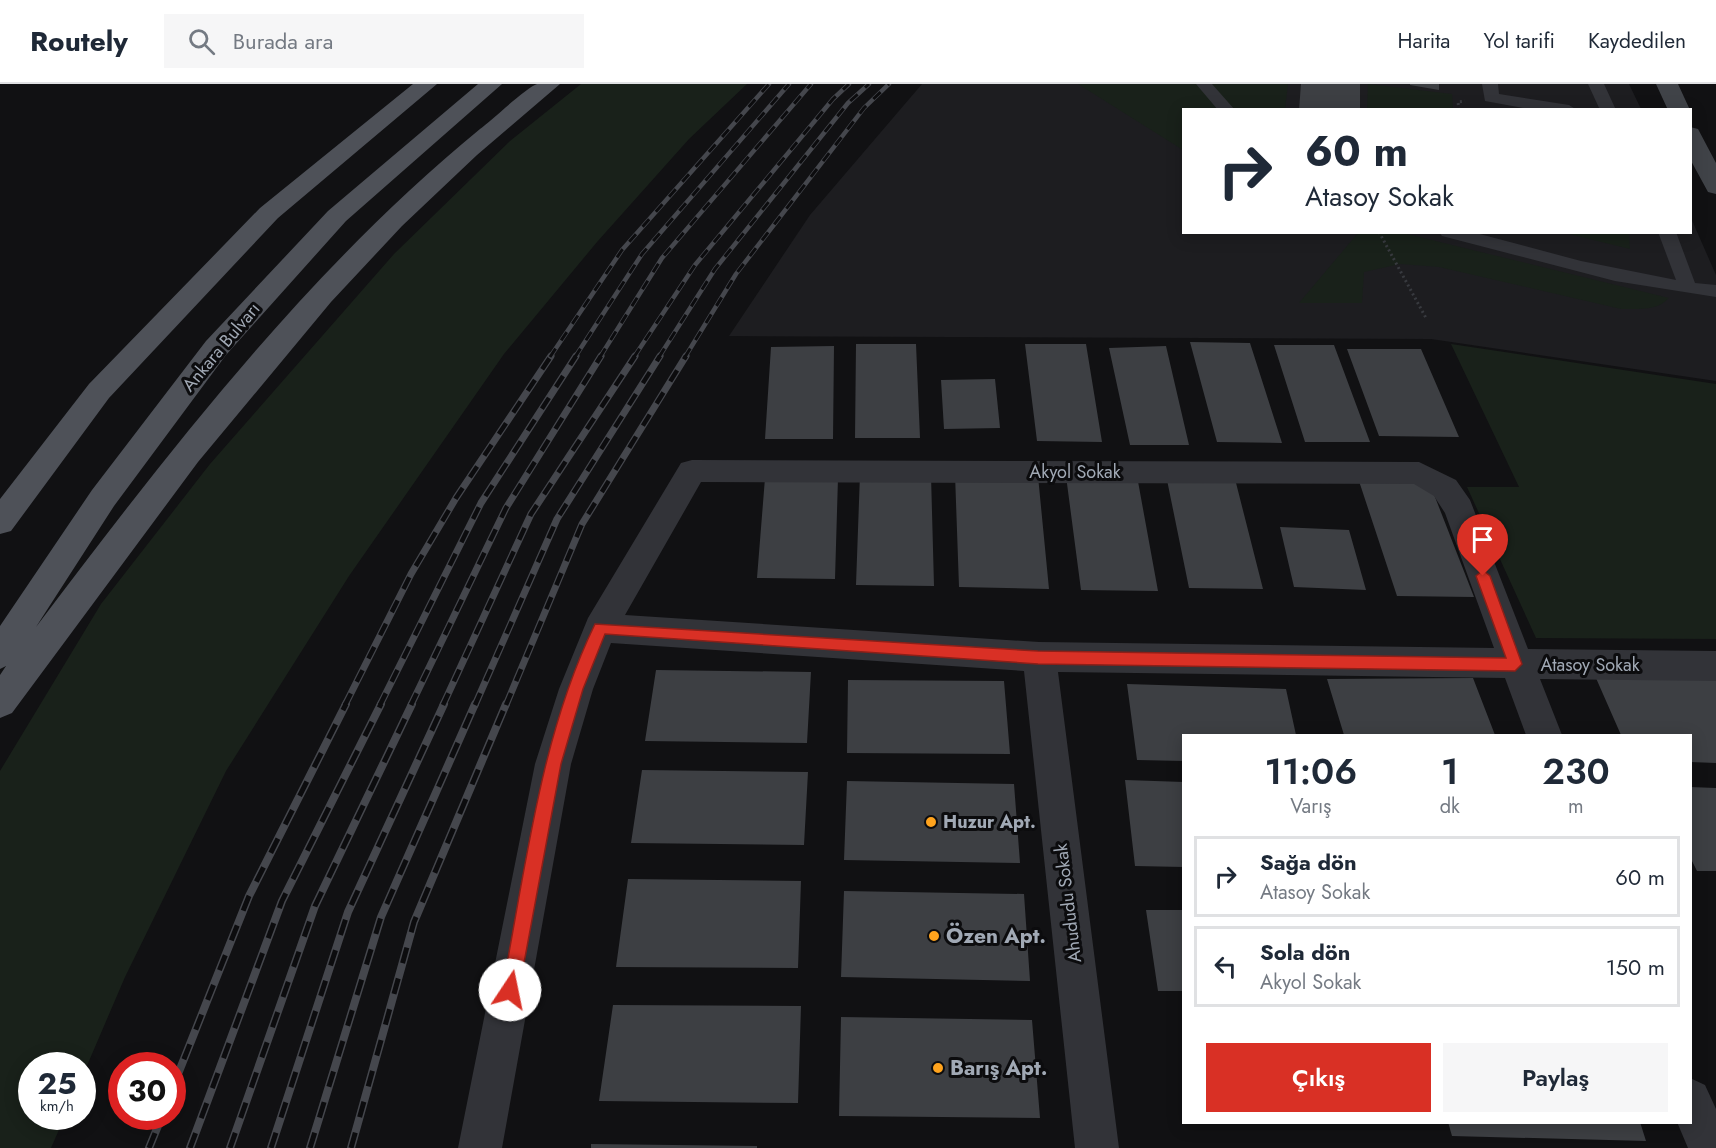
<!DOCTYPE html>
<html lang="tr">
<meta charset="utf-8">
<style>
:root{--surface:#fff;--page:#f6f6f7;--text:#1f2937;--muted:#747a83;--line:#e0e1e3;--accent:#d93025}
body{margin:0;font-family:Jost,sans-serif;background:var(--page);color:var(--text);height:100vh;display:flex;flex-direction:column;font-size:22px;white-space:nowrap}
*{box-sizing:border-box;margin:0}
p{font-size:20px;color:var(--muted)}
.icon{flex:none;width:33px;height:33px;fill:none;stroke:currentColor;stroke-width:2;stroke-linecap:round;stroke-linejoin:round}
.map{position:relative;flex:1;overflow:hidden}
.panel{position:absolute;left:1182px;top:650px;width:510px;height:390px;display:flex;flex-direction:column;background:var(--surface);border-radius:0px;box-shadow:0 3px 15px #0003}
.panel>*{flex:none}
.top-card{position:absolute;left:1182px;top:24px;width:510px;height:126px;border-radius:0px;box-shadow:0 3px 15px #0003;background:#fff;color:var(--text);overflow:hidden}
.speed{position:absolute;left:18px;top:968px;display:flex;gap:12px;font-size:30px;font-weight:700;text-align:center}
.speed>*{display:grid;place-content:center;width:78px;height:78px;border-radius:50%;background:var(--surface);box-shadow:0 3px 15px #0003;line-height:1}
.speed small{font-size:15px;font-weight:400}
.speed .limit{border:9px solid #d22;background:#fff;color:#111}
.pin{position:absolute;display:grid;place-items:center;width:51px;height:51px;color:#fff;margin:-62px -26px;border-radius:50% 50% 50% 0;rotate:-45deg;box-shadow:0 0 6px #0007}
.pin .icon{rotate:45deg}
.me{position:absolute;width:66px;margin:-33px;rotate:11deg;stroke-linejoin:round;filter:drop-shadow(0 0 4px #0008)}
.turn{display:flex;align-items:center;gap:21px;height:126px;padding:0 24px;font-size:27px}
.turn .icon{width:78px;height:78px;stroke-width:2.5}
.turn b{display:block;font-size:42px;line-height:51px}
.eta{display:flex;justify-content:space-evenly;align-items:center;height:102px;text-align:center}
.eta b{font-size:36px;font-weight:600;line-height:42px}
.action{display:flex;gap:12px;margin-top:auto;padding:12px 24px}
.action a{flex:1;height:69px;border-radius:0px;background:var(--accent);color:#fff;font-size:24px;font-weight:600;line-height:69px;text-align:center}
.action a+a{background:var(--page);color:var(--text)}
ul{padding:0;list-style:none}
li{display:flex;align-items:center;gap:18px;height:81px;margin:0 12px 9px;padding:0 12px;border:3px solid var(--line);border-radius:0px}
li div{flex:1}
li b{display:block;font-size:22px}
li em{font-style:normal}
header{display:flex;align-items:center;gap:36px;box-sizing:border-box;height:84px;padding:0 30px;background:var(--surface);border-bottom:2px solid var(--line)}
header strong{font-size:28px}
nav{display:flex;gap:33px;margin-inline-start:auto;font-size:21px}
.search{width:420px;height:54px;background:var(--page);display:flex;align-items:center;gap:15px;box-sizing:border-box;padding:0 21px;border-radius:0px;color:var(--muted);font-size:22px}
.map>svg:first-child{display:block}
</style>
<header>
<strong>Routely</strong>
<div class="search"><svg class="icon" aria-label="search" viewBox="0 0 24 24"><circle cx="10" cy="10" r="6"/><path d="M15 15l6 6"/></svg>Burada ara</div>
<nav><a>Harita</a><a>Yol tarifi</a><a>Kaydedilen</a></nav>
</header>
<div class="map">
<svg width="1716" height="1064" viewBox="0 0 1716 1064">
<rect width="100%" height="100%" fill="#111113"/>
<path fill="#1d1d20" d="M922,0H1629L1641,25L1184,26V148H1690L1691,134L1716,191V297L1431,255L729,252L810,131Z"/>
<path fill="#19211a" d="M581,0H747L689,55L597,158L504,270L349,492L226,687L125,893L83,991L82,981H32V1032H65L51,1064H0V687L101,520L210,380L394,170L510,57Z
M1078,0H1288L1285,25L1184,26L1183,66Z
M1368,0L1452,10L1453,25H1367Z
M1358,149H1403L1669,214C1657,227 1638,225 1621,225L1439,183L1400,180L1364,188L1362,219H1299Z
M1565,149H1629L1630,165Z
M1451,260L1716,300V555L1536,554L1467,403H1519Z"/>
<path fill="#3d3f43" d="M1301,0H1360V26H1299Z
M1410,0H1439V6L1410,1Z
M1190,258L1250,259L1282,359L1217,358Z
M856,260H916L920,354H855Z
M1025,260H1086L1102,358L1037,357Z
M1274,261H1334L1370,358H1305Z
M834,262L833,355H765L771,263Z
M1166,262L1189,361H1130L1109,264Z
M1347,265H1421L1459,353L1379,352Z
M995,295L1000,344L944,345L941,296Z
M860,390L931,391L934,502L856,501Z
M955,390L1038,392L1049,505L959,503Z
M1166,391H1234L1263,505L1189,504Z
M1066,392H1137L1158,507L1081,506Z
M765,394H838L835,495L757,494Z
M1358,394L1428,395L1474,513L1397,512Z
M1280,443L1349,446L1366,506L1294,503Z
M1592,585L1716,588V679L1690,678V651H1621Z
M656,586L811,588L807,659L645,657Z
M1473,594L1495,651H1344L1327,595Z
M848,596L1004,597L1010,670L847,669Z
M1127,600L1286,605L1296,651H1184V677L1137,676Z
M642,686L808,688L804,761L631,759Z
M1125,696L1184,698V783L1135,782Z
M847,697L1014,700L1020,779L844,776Z
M1690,703L1716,704V787H1697L1690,773Z
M628,795L801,797L798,884L616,883Z
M844,807L1024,810L1030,897L841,893Z
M1146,826H1184V907H1158Z
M613,921L801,922L798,1019L599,1017Z
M841,933L1032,936L1040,1034L839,1032Z
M1448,1038H1640L1646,1057L1452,1052Z
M591,1060L757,1062V1064H591Z"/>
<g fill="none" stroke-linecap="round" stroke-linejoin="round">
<path stroke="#383a3f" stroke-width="3" stroke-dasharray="2 3" stroke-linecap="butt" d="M1459,26L1458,18L1465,17
M1379,148L1426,234"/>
<path fill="#323338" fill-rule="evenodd" d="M1196,0H1212L1235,26H1218Z
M1482,0H1498L1499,10L1569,21L1577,26H1535L1485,17Z
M1588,0H1604L1616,26H1600Z
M1439,148H1472L1581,177L1676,196L1658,148H1676L1695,199L1716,201V213L1615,197L1442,152Z"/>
<path fill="#323338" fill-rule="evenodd" d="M692,376L1419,378L1456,396L1470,416L1528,565L1716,567V597L1540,595L1562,651H1526L1505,594L1058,588L1119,1064H1075L1024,587L611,559L593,605L571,680L502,1064H458L535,680L559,605L588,534L681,379ZM701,398L1414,400L1434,412L1445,429L1494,564L1039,558L625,531Z
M1690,994L1705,1001L1716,1025V1064H1688L1677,1038H1690Z"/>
<path fill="#404348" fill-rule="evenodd" d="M1656,0H1678L1690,26H1668Z
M1690,43L1698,45L1716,79V110L1708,108L1690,75Z"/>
<path fill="#4e5158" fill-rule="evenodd" d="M413,0H437L278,134L109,314L11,447L0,450V415L89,300L260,124Z
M478,0H502L346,137L226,271L114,422L36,543C169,367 308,186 480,45C491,37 527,3 537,0C544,0 553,0 560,0L477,71L402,142L331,218L198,378L12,629L0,634V591L6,582L0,585V542L92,406L206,257L328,127Z"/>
<g stroke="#45474d" stroke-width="4.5">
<path id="rail-far2" d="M550,273L622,166L769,0
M575,273L642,170L789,0
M600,273L662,174L811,0
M634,273L695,181L833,15L849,0
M659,273L715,185L848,19L869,0
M685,273L736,190L864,24L889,0"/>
</g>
<g stroke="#45474d" stroke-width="7">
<path id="rail-far1" d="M345,621L411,490L456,414L551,272
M380,621L481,419L576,272
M411,621L506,424L601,272
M443,621L531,430L635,272
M475,621L557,435L660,272
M506,621L582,440L686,272"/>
</g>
<g stroke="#45474d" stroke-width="8">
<path id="rail" d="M172,1005L249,812L346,620
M149,1064L162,1032
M190,1064L282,817L381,620
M230,1064L315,822L412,620
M271,1064L348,828L444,620
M310,1064L381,833L475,620
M351,1064L414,838L506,620"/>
</g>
<use href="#rail-far2" stroke="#0c0c0e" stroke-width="3" stroke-dasharray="10" stroke-linecap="butt"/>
<use href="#rail-far1" stroke="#0c0c0e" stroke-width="4.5" stroke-dasharray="13" stroke-linecap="butt"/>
<use href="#rail" stroke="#0c0c0e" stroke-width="5" stroke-dasharray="16" stroke-linecap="butt"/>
</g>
<path fill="#d93025" stroke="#8d1f18" stroke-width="1.5" d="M1483,486L1490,492L1522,580L1515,587L1038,580L605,550L583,605L561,680L519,906L516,912L510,914L504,912L502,906C526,783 540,653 595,540L1038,567L1506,574L1476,492Z"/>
<g fill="#ffa31d" stroke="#0c0c0e" stroke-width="2">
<circle cx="931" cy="738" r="6"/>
<circle cx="934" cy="852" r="6"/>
<circle cx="938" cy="984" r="6"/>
</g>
<g text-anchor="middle" stroke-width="6" stroke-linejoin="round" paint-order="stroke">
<g font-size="18" fill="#a1a9b5" stroke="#0c0c0e">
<text transform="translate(221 263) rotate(-50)" y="6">Ankara Bulvarı</text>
<text x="1075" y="394">Akyol Sokak</text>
<text x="1590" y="587">Atasoy Sokak</text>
<text transform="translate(1068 819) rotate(-97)" y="6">Ahududu Sokak</text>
</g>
<g font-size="18" font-weight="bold" fill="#a1a9b5" stroke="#0c0c0e" text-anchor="start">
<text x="943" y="744">Huzur Apt.</text>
</g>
<g font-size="21" font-weight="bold" fill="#a1a9b5" stroke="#0c0c0e" text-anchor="start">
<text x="946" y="859">Özen Apt.</text>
<text x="950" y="991">Barış Apt.</text>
</g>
</g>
</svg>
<div class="speed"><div>25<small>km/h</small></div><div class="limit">30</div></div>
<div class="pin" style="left:1483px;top:492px;background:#d93025"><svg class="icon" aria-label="arrive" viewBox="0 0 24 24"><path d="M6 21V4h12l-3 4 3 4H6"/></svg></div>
<svg class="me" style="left:510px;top:906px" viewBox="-20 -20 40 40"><circle r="19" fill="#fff"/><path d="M0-13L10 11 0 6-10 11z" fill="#d93025"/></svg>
<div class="top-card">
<div class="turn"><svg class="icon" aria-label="right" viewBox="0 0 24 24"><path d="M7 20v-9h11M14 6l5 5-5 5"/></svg><div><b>60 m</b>Atasoy Sokak</div></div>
</div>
<section class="panel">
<div class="eta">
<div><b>11:06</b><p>Varış</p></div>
<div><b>1</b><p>dk</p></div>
<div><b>230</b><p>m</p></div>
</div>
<ul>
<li><svg class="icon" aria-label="right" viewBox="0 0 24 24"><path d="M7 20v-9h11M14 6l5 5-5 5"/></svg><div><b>Sağa dön</b><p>Atasoy Sokak</p></div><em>60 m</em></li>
<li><svg class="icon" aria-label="left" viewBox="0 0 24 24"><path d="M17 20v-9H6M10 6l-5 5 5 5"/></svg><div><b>Sola dön</b><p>Akyol Sokak</p></div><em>150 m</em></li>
</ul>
<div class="action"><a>Çıkış</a><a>Paylaş</a></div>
</section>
</div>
